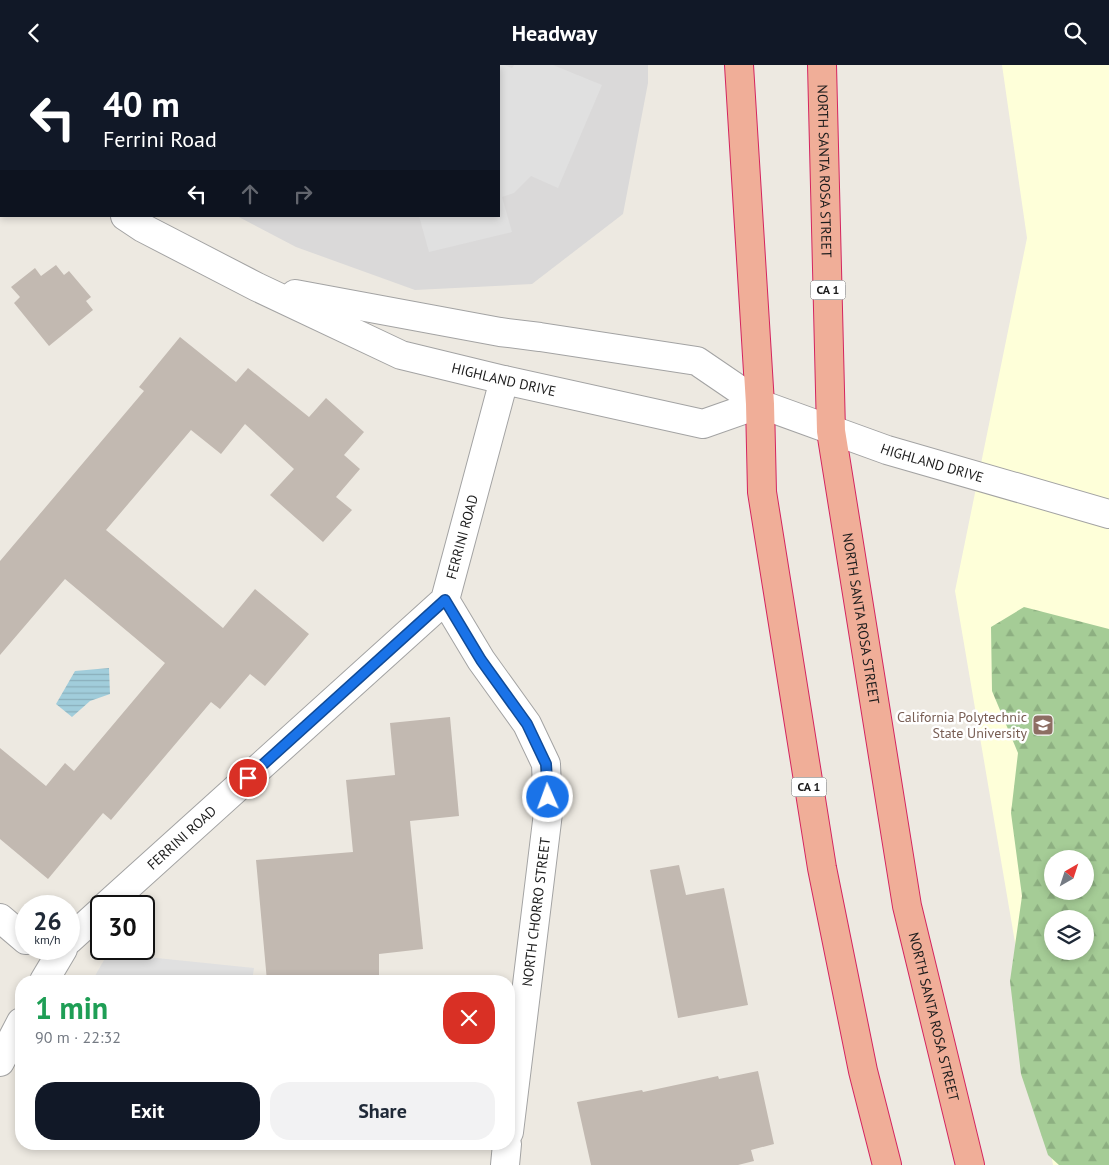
<!DOCTYPE html>
<meta charset="utf-8">
<style>
:root{--surface:#fff;--page:#f2f2f3;--text:#1f2937;--muted:#747a83;--accent:#111827}
body{margin:0;font-family:"PT Sans",sans-serif;background:var(--page);color:var(--text);height:100vh;display:flex;flex-direction:column;font-size:19px;white-space:nowrap}
*{box-sizing:border-box;margin:0}
p{font-size:16px;color:var(--muted)}
.icon{flex:none;width:28px;height:28px;fill:none;stroke:currentColor;stroke-width:2;stroke-linecap:round;stroke-linejoin:round}
.map{position:relative;flex:1;overflow:hidden}
.drawer{position:absolute;left:15px;top:910px;width:500px;height:175px;display:flex;flex-direction:column;background:var(--surface);border-radius:20px;box-shadow:0 2px 8px #0003}
.drawer>*{flex:none}
.banner{position:absolute;left:0px;top:0px;width:500px;height:152px;box-shadow:0 2px 8px #0003;background:#111827;color:#fff;overflow:hidden}
.needle{width:32px;rotate:39deg}
.fabs{position:absolute;left:1044px;top:785px;display:grid;gap:10px}
.fabs a{display:grid;place-items:center;width:50px;height:50px;border-radius:50%;background:var(--surface);box-shadow:0 2px 8px #0003;font-size:25px}
.speed{position:absolute;left:15px;top:830px;display:flex;gap:10px;font-size:25px;font-weight:700;text-align:center}
.speed>*{display:grid;place-content:center;width:65px;height:65px;border-radius:50%;background:var(--surface);box-shadow:0 2px 8px #0003;line-height:1}
.speed small{font-size:12px;font-weight:400}
.speed .limit{border:2px solid #111;border-radius:8px;background:#fff;color:#111}
.pin{position:absolute;display:grid;place-items:center;width:42px;height:42px;color:#fff;margin:-21px;border:2px solid #fff;border-radius:50%;box-shadow:0 1px 5px #0007}
.me{position:absolute;width:55px;margin:-28px;rotate:358deg;stroke-linejoin:round;filter:drop-shadow(0 0 4px #0008)}
.turn{display:flex;align-items:center;gap:18px;height:105px;padding:0 20px;font-size:22px}
.turn .icon{width:65px;height:65px;stroke-width:2.5}
.turn b{display:block;font-size:35px;line-height:42px}
.lanes{display:flex;align-items:center;height:48px;padding:0 20px;background:#0003;justify-content:center;gap:25px;direction:ltr}
.lanes .off{opacity:.35}
.round{display:grid;place-items:center;flex:none;width:52px;height:52px;border-radius:20px;background:var(--page)}
.headline{display:flex;align-items:center;justify-content:space-between;height:85px;padding:0 20px}
h1{font-size:30px;font-weight:700;line-height:38px;color:#1e9e55}
.primary-button{display:flex;gap:10px;margin-top:auto;padding:10px 20px}
.primary-button a{flex:1;height:58px;border-radius:20px;background:var(--accent);color:#fff;font-size:20px;font-weight:700;line-height:58px;text-align:center}
.primary-button a+a{background:var(--page);color:var(--text)}
header{display:flex;justify-content:space-between;align-items:center;height:65px;padding:0 20px;background:var(--accent);color:#fff;font-size:22px;font-weight:700}
.map>svg:first-child{display:block}
</style>
<header><svg class="icon" aria-label="back" viewBox="0 0 24 24"><path d="M15 5l-7 7 7 7"/></svg>Headway<svg class="icon" aria-label="search" viewBox="0 0 24 24"><circle cx="10" cy="10" r="6"/><path d="M15 15l6 6"/></svg></header>
<div class="map">
<svg width="1109" height="1100" viewBox="0 0 1109 1100">
<defs>
<pattern id="forest-firs" width="22" height="20" patternUnits="userSpaceOnUse" patternTransform="scale(1.25)"><rect width="22" height="20" fill="#a5cc96"/><path d="M5 1l3.5 6h-7zM16 11l3.5 6h-7z" fill="#8daf81"/></pattern>
<pattern id="water-rules" width="6" height="5" patternUnits="userSpaceOnUse" patternTransform="scale(1.25)"><rect width="6" height="5" fill="#a1cddb"/><path d="M0 2.5h6" fill="none" stroke="#8aafbb"/></pattern>
</defs>
<rect width="100%" height="100%" fill="#ede9e1"/>
<path fill="#dad9d9" d="M38,0H648V18L623,149L532,219L415,225L296,182L237,151H499V1Z"/>
<path fill="#feffd9" fill-rule="evenodd" d="M1002,0H1109V1100H1053L955,526L1027,173ZM1052,794H1085V826H1052ZM1052,854H1085V886H1052Z"/>
<path fill="url(#forest-firs)" fill-rule="evenodd" d="M1024,542L1109,564V1100H1059L1048,1090L1021,1009L1010,916L1022,831L1011,748L1018,688L992,626L991,562ZM1052,794H1085V826H1052ZM1052,854H1085V886H1052Z"/>
<path fill="#e0e0e0" d="M495,0H504L512,3L514,0H553L602,20L558,123L531,111L514,128L502,132L512,167L429,187L419,151H499V1H495Z
M108,888L254,903L252,916H92Z"/>
<path fill="url(#water-rules)" d="M109,603L110,629L90,636L72,652L56,639L75,606Z"/>
<path fill="#c2b9b1" d="M56,200L64,210L69,206L91,232L86,236L93,245L49,281L14,238L20,232L11,222L35,203L41,211Z
M180,272L236,317L248,303L309,352L326,333L364,367L344,390L360,404L336,432L352,445L323,477L270,430L294,404L245,359L221,389L191,365L106,465L223,563L255,524L309,569L265,621L250,609L220,644L211,637L111,755L103,748L48,814L0,774V683L46,721L65,698L74,706L165,598L65,514L0,590V496L144,326L139,322Z
M450,652L459,751L410,756L423,884L379,889V916H267L256,795L353,787L346,715L395,710L390,658Z
M679,800L686,830L724,823L748,940L678,953L650,805Z
M758,1006L774,1079L751,1085L754,1096L738,1100H591L577,1037L642,1025L643,1027L718,1011L719,1014Z"/>
<g fill="none" stroke-linecap="round" stroke-linejoin="round">
<g stroke="#a3a3a3" stroke-width="30">
<g id="minor">
<path d="M304,0L305,1"/>
<path d="M63,1L64,0"/>
<path d="M125,1L126,0"/>
<path d="M436,1L438,0"/>
<path d="M0,43L1,45"/>
<path id="s1" d="M125,151L143,163L257,222L401,290L504,315L703,359L760,339"/>
<path d="M295,229L500,267L540,272L697,296L760,339"/>
<path d="M445,535L481,595L527,659L546,699L548,748L509,1067"/>
<path id="s2" d="M106,841L445,535L504,315"/>
<path d="M0,853L26,875"/>
<path d="M69,875L101,846"/>
<path d="M44,916L63,884"/>
<path d="M0,997L21,957"/>
<path d="M505,1100L507,1079"/>
</g>
</g>
<g stroke="#a3a3a3" stroke-width="30">
<g id="tertiary">
<path id="s3" d="M760,339L887,385L1109,449"/>
</g>
</g>
<g stroke="#d4255f" stroke-width="30">
<g id="trunk">
<path d="M739,0L760,339L762,427L822,803L863,1006L887,1100"/>
<path id="s4" d="M822,0L831,366L907,841L970,1100"/>
</g>
</g>
<use href="#minor" stroke="#fff" stroke-width="28"/>
<use href="#tertiary" stroke="#fff" stroke-width="28"/>
<use href="#trunk" stroke="#f0ae98" stroke-width="28"/>
</g>
<g fill="none" stroke-linecap="round" stroke-linejoin="round">
<g stroke="#114b97" stroke-width="12">
<path id="route" d="M248,713L445,535L481,595L527,659L546,699L548,732"/>
</g>
<use href="#route" stroke="#1a73e8" stroke-width="9"/>
</g>
<defs>
<g id="university-square" transform="scale(1.125)"><rect x="-9" y="-9" width="18" height="18" rx="4" fill="#8d6e63" stroke="#fff"/><path d="M0-5L7-2L0 1L-7-2ZM-4 1L0 2.5L4 1V4Q0 6-4 4Z" fill="#fff"/></g>
</defs>
<g fill-rule="evenodd">
<use href="#university-square" x="1043" y="660"/>
</g>
<g text-anchor="middle" stroke-width="5" stroke-linejoin="round" paint-order="stroke">
<g fill="#fff" stroke="#606060" stroke-width="1">
<rect x="810.5" y="215.5" width="35" height="19" rx="4"/>
<rect x="791.5" y="712.5" width="35" height="19" rx="4"/>
</g>
<g font-size="12" font-weight="bold" fill="#1c1c1c">
<text x="828" y="229">CA 1</text>
<text x="809" y="726">CA 1</text>
</g>
<g font-size="14" fill="#1c1c1c" stroke="#fff">
<text dy="5" stroke="none"><textPath href="#s4" startOffset="106">NORTH SANTA ROSA STREET</textPath></text>
<text dy="5" stroke="none"><textPath href="#s1" startOffset="415">HIGHLAND DRIVE</textPath></text>
<text dy="5" stroke="none"><textPath href="#s3" startOffset="182">HIGHLAND DRIVE</textPath></text>
<text dy="5" stroke="none"><textPath href="#s2" startOffset="522">FERRINI ROAD</textPath></text>
<text dy="5" stroke="none"><textPath href="#s4" startOffset="556">NORTH SANTA ROSA STREET</textPath></text>
<text dy="5" stroke="none"><textPath href="#s2" startOffset="102">FERRINI ROAD</textPath></text>
<text transform="translate(536 847) rotate(-83)" y="5">NORTH CHORRO STREET</text>
<text dy="5" stroke="none"><textPath href="#s4" startOffset="961">NORTH SANTA ROSA STREET</textPath></text>
</g>
<g font-size="14" fill="#785e54" stroke="#fff" text-anchor="end">
<text x="1027" y="657">California Polytechnic<tspan x="1027" dy="16">State University</tspan></text>
</g>
</g>
</svg>
<div class="fabs">
<a><svg class="needle" viewBox="-14 -14 28 28"><path d="M0-13l5 13h-10z" fill="#e53935"/><path d="M0 13l5-13h-10z" fill="#747a83"/></svg></a>
<a><svg class="icon" aria-label="layers" viewBox="0 0 24 24"><path d="M12 4l9 5-9 5-9-5zM3 14l9 5 9-5"/></svg></a>
</div>
<div class="speed"><div>26<small>km/h</small></div><div class="limit">30</div></div>
<div class="pin" style="left:248px;top:713px;background:#d93025"><svg class="icon" aria-label="arrive" viewBox="0 0 24 24"><path d="M6 21V4h12l-3 4 3 4H6"/></svg></div>
<svg class="me" style="left:548px;top:732px" viewBox="-20 -20 40 40"><circle r="17" fill="#1a73e8" stroke="#fff" stroke-width="3"/><path d="M0-11L8 9 0 5-8 9z" fill="#fff"/></svg>
<div class="banner">
<div class="turn"><svg class="icon" aria-label="left" viewBox="0 0 24 24"><path d="M17 20v-9H6M10 6l-5 5 5 5"/></svg><div><b>40 m</b>Ferrini Road</div></div>
<div class="lanes"><svg class="icon" aria-label="left" viewBox="0 0 24 24"><path d="M17 20v-9H6M10 6l-5 5 5 5"/></svg><svg class="icon off" aria-label="ahead" viewBox="0 0 24 24"><path d="M12 20V5M6 11l6-6 6 6"/></svg><svg class="icon off" aria-label="right" viewBox="0 0 24 24"><path d="M7 20v-9h11M14 6l5 5-5 5"/></svg></div>
</div>
<section class="drawer">
<div class="headline"><div><h1>1 min</h1><p>90 m · 22:32</p></div><a class="round" style="background:#d93025;color:#fff"><svg class="icon" aria-label="close" viewBox="0 0 24 24"><path d="M6 6l12 12M18 6L6 18"/></svg></a></div>
<div class="primary-button"><a>Exit</a><a>Share</a></div>
</section>
</div>
